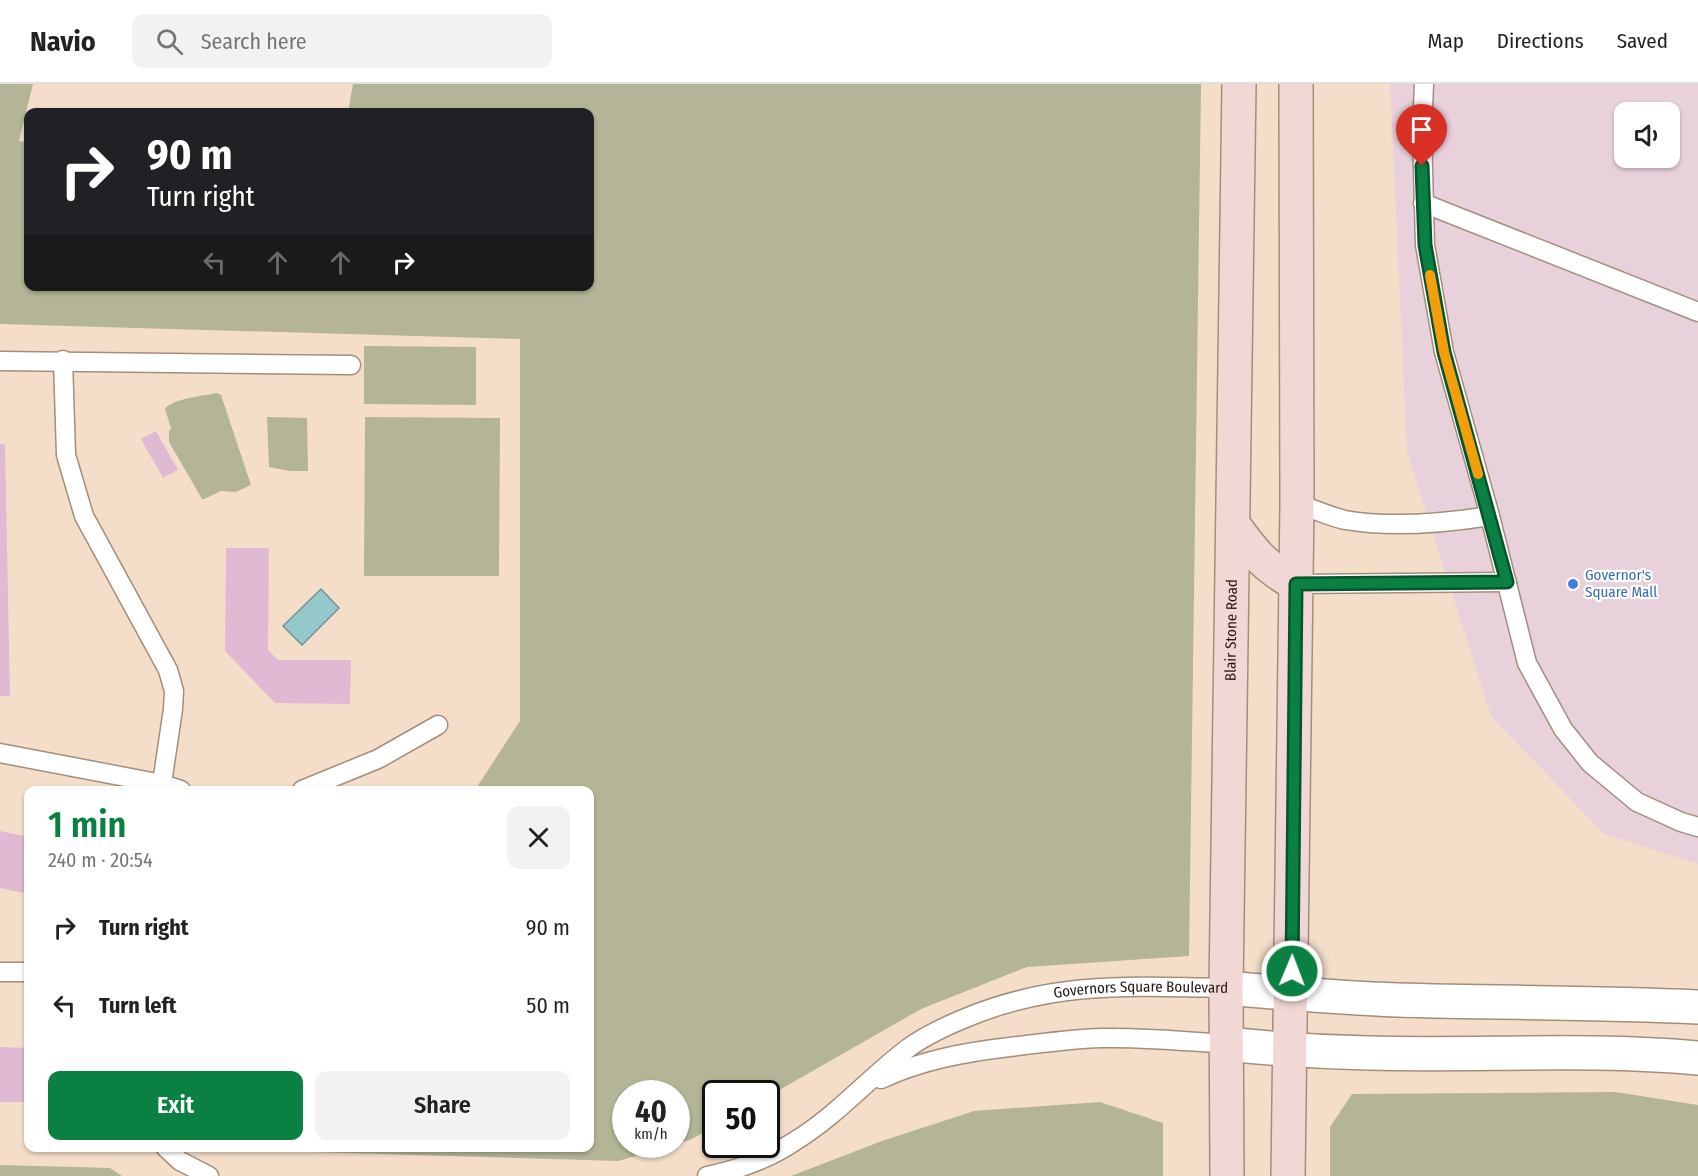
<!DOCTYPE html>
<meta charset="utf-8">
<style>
:root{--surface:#fff;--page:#f2f2f2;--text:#222;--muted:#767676;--line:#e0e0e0;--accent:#0b8043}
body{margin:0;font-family:"Fira Sans Condensed",sans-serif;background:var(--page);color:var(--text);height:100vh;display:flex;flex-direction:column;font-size:22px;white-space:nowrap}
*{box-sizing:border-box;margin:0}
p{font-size:20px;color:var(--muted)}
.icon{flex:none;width:33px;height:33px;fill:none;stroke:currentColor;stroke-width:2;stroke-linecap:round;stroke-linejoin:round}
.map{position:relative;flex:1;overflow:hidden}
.sheet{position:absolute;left:24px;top:702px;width:570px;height:366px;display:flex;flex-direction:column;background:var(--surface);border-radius:12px;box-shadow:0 2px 4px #0004}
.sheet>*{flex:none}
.top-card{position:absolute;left:24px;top:24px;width:570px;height:183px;border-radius:12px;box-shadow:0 2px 4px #0004;background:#202124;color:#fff;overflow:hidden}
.buttons{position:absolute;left:1614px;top:18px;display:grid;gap:12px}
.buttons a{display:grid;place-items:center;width:66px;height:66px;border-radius:12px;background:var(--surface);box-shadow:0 2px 4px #0004;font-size:30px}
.speed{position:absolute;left:612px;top:996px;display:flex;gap:12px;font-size:30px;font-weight:700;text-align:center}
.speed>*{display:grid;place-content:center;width:78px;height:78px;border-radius:50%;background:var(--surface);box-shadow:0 2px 4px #0004;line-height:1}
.speed small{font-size:15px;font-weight:400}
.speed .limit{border:3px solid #111;border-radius:9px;background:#fff;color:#111}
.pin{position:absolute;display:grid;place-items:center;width:51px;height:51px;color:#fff;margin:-62px -26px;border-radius:50% 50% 50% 0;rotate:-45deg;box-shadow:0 0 6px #0007}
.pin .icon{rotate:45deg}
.me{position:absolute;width:66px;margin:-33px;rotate:1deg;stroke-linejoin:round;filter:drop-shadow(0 0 4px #0008)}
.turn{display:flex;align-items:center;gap:21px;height:126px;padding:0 24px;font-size:27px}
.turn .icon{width:78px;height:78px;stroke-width:2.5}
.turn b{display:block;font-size:42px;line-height:51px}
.lanes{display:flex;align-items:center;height:57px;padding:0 24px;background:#0003;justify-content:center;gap:30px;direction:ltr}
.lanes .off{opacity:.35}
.round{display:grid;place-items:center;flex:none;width:63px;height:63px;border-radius:12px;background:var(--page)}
.summary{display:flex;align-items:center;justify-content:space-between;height:102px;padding:0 24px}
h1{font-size:36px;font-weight:600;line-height:45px;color:var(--accent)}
.button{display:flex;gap:12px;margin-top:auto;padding:12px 24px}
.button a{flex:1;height:69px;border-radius:12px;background:var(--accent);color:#fff;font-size:24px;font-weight:600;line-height:69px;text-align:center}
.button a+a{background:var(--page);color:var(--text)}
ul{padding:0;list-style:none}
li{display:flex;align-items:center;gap:18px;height:78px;padding:0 24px}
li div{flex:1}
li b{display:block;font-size:22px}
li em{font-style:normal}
header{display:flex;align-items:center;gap:36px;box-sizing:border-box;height:84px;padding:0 30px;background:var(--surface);border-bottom:2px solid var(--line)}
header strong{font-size:28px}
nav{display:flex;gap:33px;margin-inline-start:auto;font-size:21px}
.search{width:420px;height:54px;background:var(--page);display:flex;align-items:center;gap:15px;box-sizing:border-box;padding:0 21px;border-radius:12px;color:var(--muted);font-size:22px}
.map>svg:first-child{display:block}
</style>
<header>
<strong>Navio</strong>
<div class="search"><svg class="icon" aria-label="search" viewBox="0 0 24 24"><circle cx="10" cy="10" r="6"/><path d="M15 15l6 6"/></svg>Search here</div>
<nav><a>Map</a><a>Directions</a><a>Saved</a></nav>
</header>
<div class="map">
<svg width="1698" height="1092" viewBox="0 0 1698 1092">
<rect width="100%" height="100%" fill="#f4deca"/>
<path fill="#e9d1dc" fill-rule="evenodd" d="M1390,0H1698V780L1603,749L1491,632L1407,368ZM1624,28H1670V74H1624Z"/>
<path fill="#b3b596" d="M0,0H33L19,57L28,58V202H590V28H348L353,0H1201L1189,872L1027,883L921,925L767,1013L766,1010H716L715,1042L692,1055L677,1060L676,1010H626V1060L675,1061L618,1077L279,1067L275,1064H590V706H475L520,637V255L0,240Z
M364,262L476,263V321L364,320Z
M217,309L221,311L251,401L236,408L221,407L204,415H202L169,358V347L171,344L165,325C173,314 204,312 217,309Z
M267,333L307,334L308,387H290L269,383Z
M365,333L500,334L499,492H364Z
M1615,1008L1698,1021V1092H1330V1043L1352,1010Z
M1100,1018L1163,1039V1092H791L882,1057L974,1027Z
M0,1081L110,1084L122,1092H0Z"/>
<path fill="#95c8ca" stroke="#729493" stroke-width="1.5" d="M321,505L339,524L302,561L283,542Z"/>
<path fill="#e0bad2" d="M156,347L178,386L163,394L141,355Z
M0,360H5L10,612H0Z
M226,464H269L268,566L278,576H351L350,620L275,619L225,567Z
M0,747L28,753V810L0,804Z
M0,963L28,964V1018H0Z"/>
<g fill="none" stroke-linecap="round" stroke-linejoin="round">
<g stroke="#a38e7c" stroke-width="21">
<g id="service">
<path d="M1424,0L1422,46L1425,161L1444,268L1490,432L1527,579L1563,645L1590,679L1637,718L1681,738L1698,743"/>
<path d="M1423,119L1698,228"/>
<path d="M63,276L66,371L84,432L168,586L174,607L173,625L161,706"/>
<path d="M0,277L351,281"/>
<path d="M1297,419C1312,425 1329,432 1345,436C1391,444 1445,439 1490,432"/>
<path d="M1296,500L1507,498"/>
<path d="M0,669L162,700L181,706"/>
<path d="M302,706L378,675L438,641"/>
<path d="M0,888H28"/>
<path d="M881,995C922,976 966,968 1010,963C1041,959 1071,955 1102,954C1143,953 1186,957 1227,960"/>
<path d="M166,1064L180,1077L209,1092"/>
<path id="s1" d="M707,1092C737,1086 770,1074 795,1057C836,1032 869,994 907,965C924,952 944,943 963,935C1052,897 1131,902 1226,904"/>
</g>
</g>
<g stroke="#a38e7c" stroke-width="36">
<path id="tertiary" d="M1226,904C1283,909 1341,914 1398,916C1498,919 1598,918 1698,923
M1227,960C1274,965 1321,968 1368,969C1478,972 1589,964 1698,974"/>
</g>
<g stroke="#a38e7c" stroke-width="36">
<g id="secondary">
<path d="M1233,440C1253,468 1265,483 1296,500"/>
<path id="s2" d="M1227,1092L1226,904L1239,0"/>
<path d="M1288,1092L1297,419L1296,0"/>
</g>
</g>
<use href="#service" stroke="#fff" stroke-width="18"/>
<use href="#tertiary" stroke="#fff" stroke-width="33"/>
<use href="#secondary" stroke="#f2d8d5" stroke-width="33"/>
</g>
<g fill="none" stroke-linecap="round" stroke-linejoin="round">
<g stroke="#07532c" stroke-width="15">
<path id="route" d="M1292,887L1296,500L1507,498L1444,268L1425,161L1422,82"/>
</g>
<use href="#route" stroke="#0b8043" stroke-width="10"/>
<path stroke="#f59e0b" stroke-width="10" d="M1430,191L1444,268L1478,390"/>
</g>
<circle fill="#3f7fe0" stroke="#fff" stroke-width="2" cx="1573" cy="500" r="6"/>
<g text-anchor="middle" stroke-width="4.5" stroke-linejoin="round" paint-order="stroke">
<g font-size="15" fill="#366cbe" stroke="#fff" text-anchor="start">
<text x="1585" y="496">Governor's<tspan x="1585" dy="17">Square Mall</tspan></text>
</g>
<g font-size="15" fill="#211912" stroke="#fff">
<text dy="5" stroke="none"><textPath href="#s2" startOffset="546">Blair Stone Road</textPath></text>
<text dy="5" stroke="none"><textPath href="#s1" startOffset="486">Governors Square Boulevard</textPath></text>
</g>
</g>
</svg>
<div class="buttons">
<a><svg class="icon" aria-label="sound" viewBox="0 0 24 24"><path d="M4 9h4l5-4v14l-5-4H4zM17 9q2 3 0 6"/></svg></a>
</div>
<div class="speed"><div>40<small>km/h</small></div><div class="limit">50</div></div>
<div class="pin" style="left:1422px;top:82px;background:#d93025"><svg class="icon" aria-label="arrive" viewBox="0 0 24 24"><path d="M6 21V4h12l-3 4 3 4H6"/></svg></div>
<svg class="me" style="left:1292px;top:887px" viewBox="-20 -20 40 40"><circle r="17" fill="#0b8043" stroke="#fff" stroke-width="3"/><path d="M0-11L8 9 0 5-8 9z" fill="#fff"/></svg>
<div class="top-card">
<div class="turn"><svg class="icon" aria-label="right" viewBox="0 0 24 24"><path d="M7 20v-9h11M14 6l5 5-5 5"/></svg><div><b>90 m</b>Turn right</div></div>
<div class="lanes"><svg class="icon off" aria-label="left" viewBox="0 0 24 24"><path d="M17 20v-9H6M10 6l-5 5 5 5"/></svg><svg class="icon off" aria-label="ahead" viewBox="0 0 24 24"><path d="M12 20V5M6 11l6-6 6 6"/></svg><svg class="icon off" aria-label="ahead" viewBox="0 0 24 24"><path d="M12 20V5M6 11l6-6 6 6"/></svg><svg class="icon" aria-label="right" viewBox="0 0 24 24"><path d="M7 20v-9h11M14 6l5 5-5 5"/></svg></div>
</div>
<section class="sheet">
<div class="summary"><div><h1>1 min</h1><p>240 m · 20:54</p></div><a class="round"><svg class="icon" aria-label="close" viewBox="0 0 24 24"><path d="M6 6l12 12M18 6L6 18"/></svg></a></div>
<ul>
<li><svg class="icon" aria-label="right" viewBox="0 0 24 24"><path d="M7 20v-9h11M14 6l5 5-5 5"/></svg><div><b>Turn right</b></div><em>90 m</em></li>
<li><svg class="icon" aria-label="left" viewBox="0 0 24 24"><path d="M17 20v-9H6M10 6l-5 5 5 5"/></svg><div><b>Turn left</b></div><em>50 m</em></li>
</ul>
<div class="button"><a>Exit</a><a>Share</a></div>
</section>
</div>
